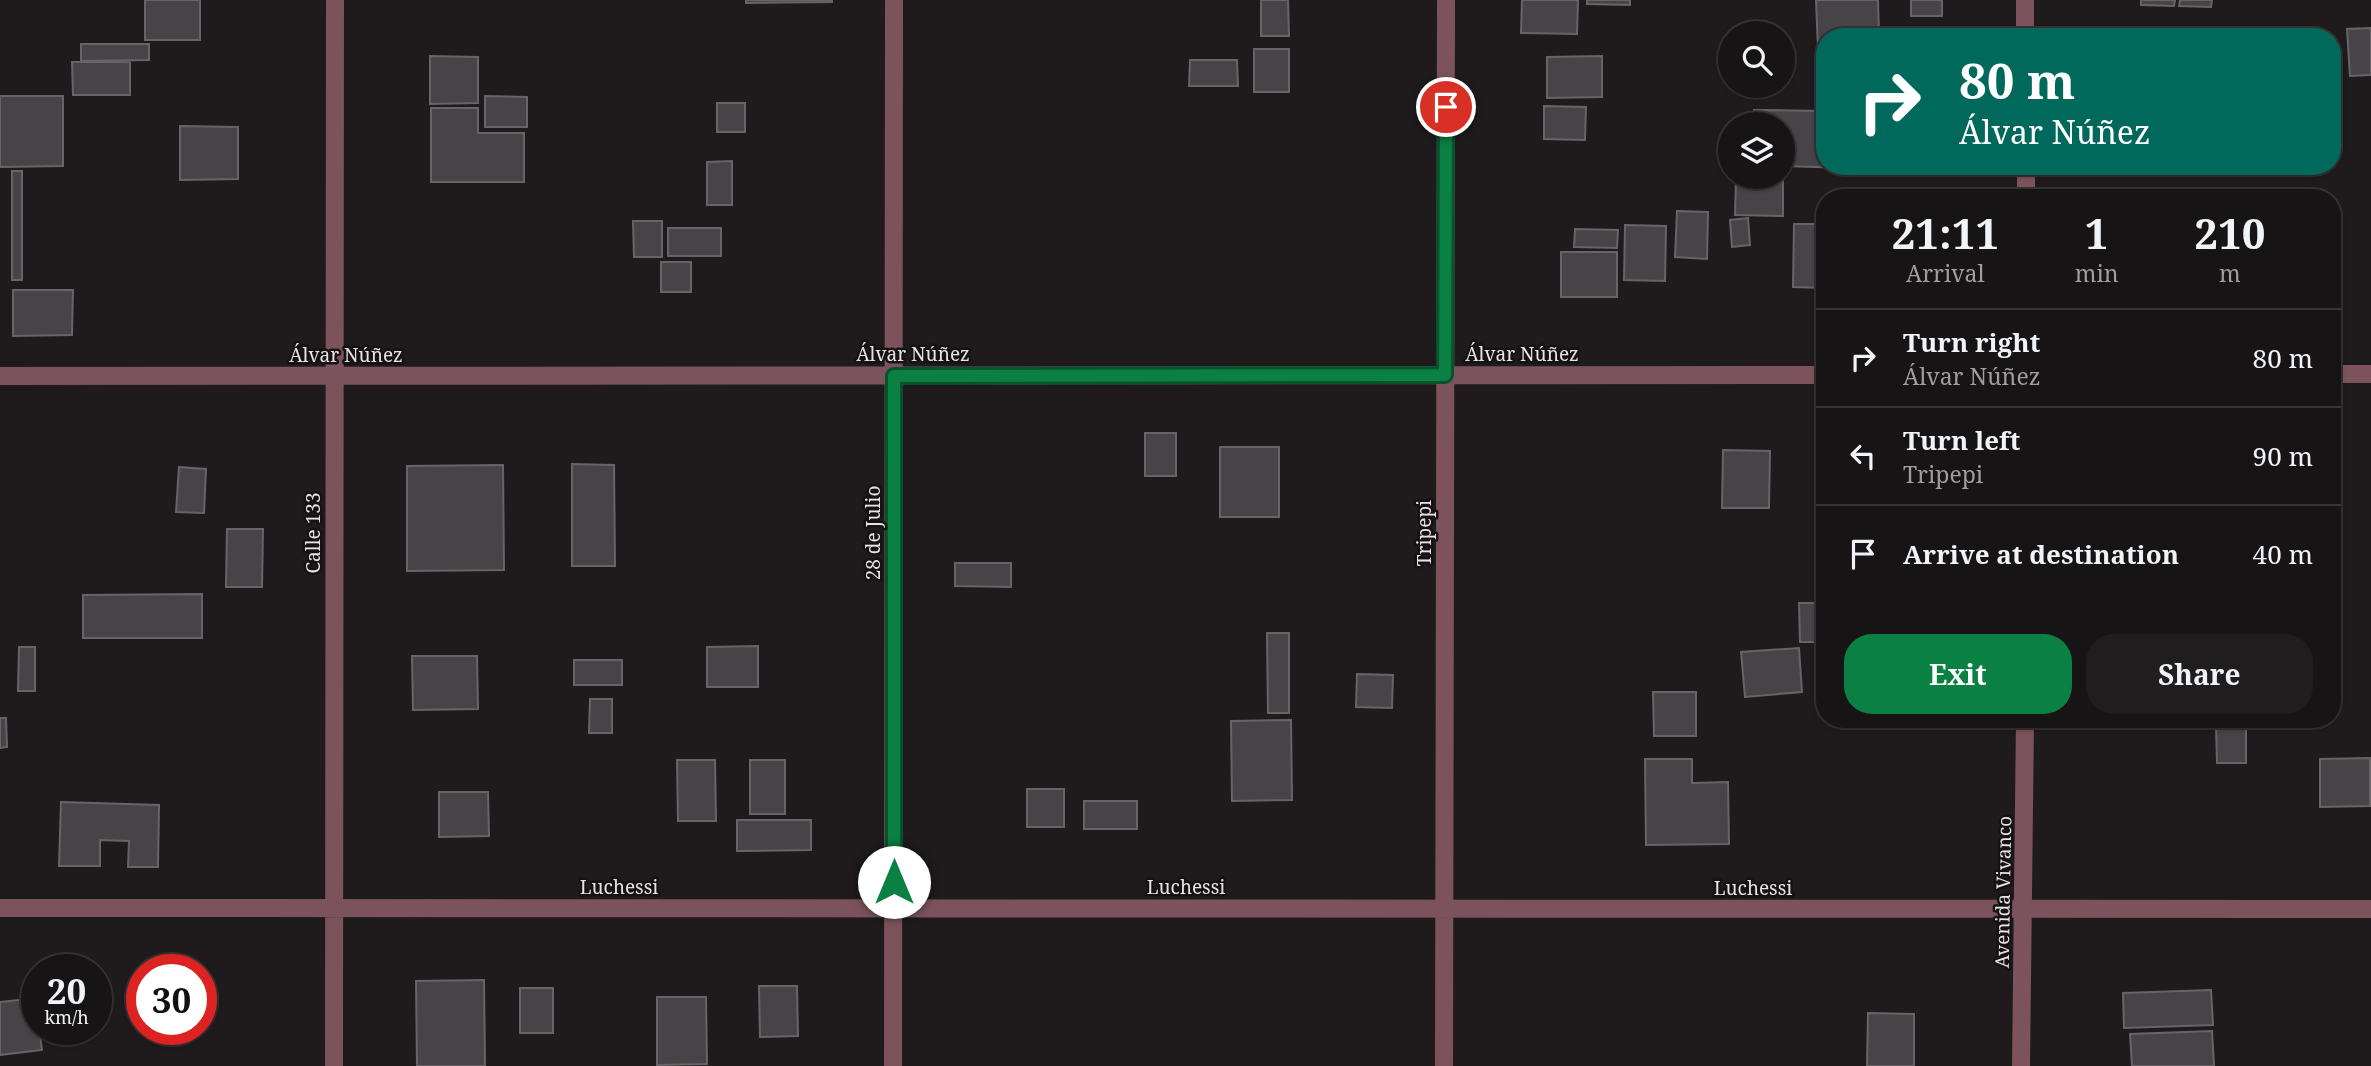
<!DOCTYPE html>
<meta charset="utf-8">
<style>
:root{--surface:#171416;--page:#201d1f;--text:#f1f3f6;--muted:#9e9ea1;--line:#363335;--accent:#0b8043}
body{margin:0;font-family:"Noto Serif",serif;background:var(--page);color:var(--text);height:100vh;display:flex;flex-direction:column;font-size:26px;white-space:nowrap}
*{box-sizing:border-box;margin:0}
p{font-size:23px;color:var(--muted)}
.icon{flex:none;width:38px;height:38px;fill:none;stroke:currentColor;stroke-width:2;stroke-linecap:round;stroke-linejoin:round}
.map{position:relative;flex:1;overflow:hidden}
.side{position:absolute;left:1816px;top:189px;width:525px;height:539px;display:flex;flex-direction:column;background:var(--surface);border-radius:28px;box-shadow:0 2px 5px #0004,0 0 0 2px var(--line)}
.side>*{flex:none}
.top-card{position:absolute;left:1816px;top:28px;width:525px;height:147px;border-radius:28px;box-shadow:0 2px 5px #0004,0 0 0 2px var(--line);background:#00695c;color:#fff;overflow:hidden}
.controls{position:absolute;left:1718px;top:21px;display:grid;gap:14px}
.controls a{display:grid;place-items:center;width:77px;height:77px;border-radius:50%;background:var(--surface);box-shadow:0 2px 5px #0004,0 0 0 2px var(--line);font-size:35px}
.speed{position:absolute;left:21px;top:954px;display:flex;gap:14px;font-size:35px;font-weight:700;text-align:center}
.speed>*{display:grid;place-content:center;width:91px;height:91px;border-radius:50%;background:var(--surface);box-shadow:0 2px 5px #0004,0 0 0 2px var(--line);line-height:1}
.speed small{font-size:18px;font-weight:400}
.speed .limit{border:10px solid #d22;background:#fff;color:#111}
.pin{position:absolute;display:grid;place-items:center;width:60px;height:60px;color:#fff;margin:-30px;border:4px solid #fff;border-radius:50%;box-shadow:0 2px 7px #0007}
.me{position:absolute;width:77px;margin:-38px;rotate:0deg;stroke-linejoin:round;filter:drop-shadow(0 0 5px #0008)}
.turn{display:flex;align-items:center;gap:24px;height:147px;padding:0 28px;font-size:32px}
.turn .icon{width:91px;height:91px;stroke-width:2.5}
.turn b{display:block;font-size:49px;line-height:60px}
.eta{display:flex;justify-content:space-evenly;align-items:center;height:119px;text-align:center}
.eta b{font-size:42px;font-weight:700;line-height:49px}
.action{display:flex;gap:14px;margin-top:auto;padding:14px 28px}
.action a{flex:1;height:80px;border-radius:28px;background:var(--accent);color:#fff;font-size:28px;font-weight:700;line-height:80px;text-align:center}
.action a+a{background:var(--page);color:var(--text)}
ul{padding:0;list-style:none}
li{display:flex;align-items:center;gap:21px;height:98px;padding:0 28px;border-top:2px solid var(--line)}
li div{flex:1}
li b{display:block;font-size:26px}
li em{font-style:normal}
.map>svg:first-child{display:block}
</style>
<div class="map">
<svg width="2371" height="1066" viewBox="0 0 2371 1066">
<rect width="100%" height="100%" fill="#1f1b1d"/>
<path fill="#474448" stroke="#666467" stroke-width="2" d="M145,0H200V40H145Z
M746,0H832V2L746,3Z
M1261,0H1288L1289,36H1261Z
M1522,0H1578L1577,34L1521,33Z
M1587,0H1630V5L1587,4Z
M1816,0H1878L1879,37H1825V49H1818Z
M1911,0H1942V16H1911Z
M2141,0H2175L2174,6L2141,5Z
M2180,0H2212L2211,7L2179,6Z
M2371,28V75L2350,76L2347,29Z
M81,44H149V60L81,61Z
M1254,49H1289V92H1254Z
M430,56L478,57V103L430,104Z
M1602,56V97L1547,98V57Z
M1190,60H1237L1238,86H1189Z
M72,62H130V95H73Z
M0,96H63V166L0,167Z
M485,96L527,97V127H485Z
M717,103H745V132H717Z
M1544,106L1586,107L1585,140L1544,139Z
M431,108H478V133H524V182H431Z
M1754,110L1825,111V166L1848,168L1783,166V124H1753Z
M180,126L238,127V179L180,180Z
M732,161V205H707V162Z
M12,171H22V280H12Z
M1736,179H1783V216L1735,215Z
M1677,211L1708,212L1707,259L1675,257Z
M1748,218L1750,245L1732,247L1730,220Z
M633,221H662V257H634Z
M1794,224H1825V288L1793,287Z
M1625,225L1666,226L1665,281L1624,280Z
M668,228H721V256H668Z
M1575,229L1618,230L1617,248L1574,247Z
M1561,252H1617V297H1561Z
M661,262H691V292H661Z
M13,290H73L72,335L13,336Z
M1145,433H1176V476H1145Z
M1220,447H1279V517H1220Z
M1723,450L1770,451L1769,508H1722Z
M572,464L614,465L615,566H572Z
M503,465L504,570L407,571V466Z
M179,467L206,469L204,513L176,512Z
M227,529H263L262,587H226Z
M955,563H1011V587L955,586Z
M202,594V638H83V595Z
M1799,603H1825V642H1800Z
M1267,633H1289V713H1268Z
M758,646V687H707V647Z
M19,647H35V691H18Z
M1799,648L1802,692L1745,697L1741,652Z
M412,656H477L478,709L413,710Z
M574,660H622V685H574Z
M1357,674L1393,675L1392,708L1356,707Z
M1653,692H1696V736H1654Z
M590,699H612V733H589Z
M0,718H6L7,747L0,748Z
M1291,720L1292,800L1232,801L1231,721Z
M2216,726H2246V763H2217Z
M2370,758V806L2320,807V759Z
M1645,759H1692V783L1728,782L1729,844L1646,845Z
M677,760H715L716,821H678Z
M750,760H785V814H750Z
M1027,789H1064V827H1027Z
M439,792H488L489,836L439,837Z
M1084,801H1137V829H1084Z
M61,802L159,805L158,867H128L129,841L100,840V866H59Z
M737,820H811V850L737,851Z
M484,980L485,1066H417L416,981Z
M759,986H797L798,1036L760,1037Z
M520,988H553V1033H520Z
M2211,990L2213,1025L2124,1028L2123,993Z
M657,997H706L707,1064L657,1065Z
M36,998L37,1029H39L42,1050L0,1055V1002Z
M1868,1013L1914,1014V1066H1867Z
M2212,1031L2214,1066H2132L2130,1034Z"/>
<g fill="none" stroke-linecap="round" stroke-linejoin="round">
<path stroke="#7c535c" stroke-width="18" d="M2025,0V37
M2026,166V198
M2333,374H2371
M0,376L1825,375
M0,908L2371,909
M334,1066L335,0
M893,1066L894,0
M1444,1066L1446,0
M2021,1066L2025,719"/>
</g>
<g fill="none" stroke-linecap="round" stroke-linejoin="round">
<g stroke="#07532c" stroke-width="18">
<path id="route" d="M894,882V376L1445,375L1446,107"/>
</g>
<use href="#route" stroke="#0b8043" stroke-width="12"/>
</g>
<g text-anchor="middle" stroke-width="5" stroke-linejoin="round" paint-order="stroke">
<g font-size="19" fill="#e6e3e5" stroke="#161214">
<text x="913" y="361">Álvar Núñez</text>
<text x="1522" y="361">Álvar Núñez</text>
<text x="346" y="362">Álvar Núñez</text>
<text transform="translate(313 533) rotate(-90)" y="7">Calle 133</text>
<text transform="translate(873 533) rotate(-90)" y="7">28 de Julio</text>
<text transform="translate(1424 533) rotate(-90)" y="7">Tripepi</text>
<text x="619" y="894">Luchessi</text>
<text x="1186" y="894">Luchessi</text>
<text x="1753" y="895">Luchessi</text>
<text transform="translate(2003 892) rotate(-89)" y="7">Avenida Vivanco</text>
</g>
</g>
</svg>
<div class="controls">
<a><svg class="icon" aria-label="search" viewBox="0 0 24 24"><circle cx="10" cy="10" r="6"/><path d="M15 15l6 6"/></svg></a>
<a><svg class="icon" aria-label="layers" viewBox="0 0 24 24"><path d="M12 4l9 5-9 5-9-5zM3 14l9 5 9-5"/></svg></a>
</div>
<div class="speed"><div>20<small>km/h</small></div><div class="limit">30</div></div>
<div class="pin" style="left:1446px;top:107px;background:#d93025"><svg class="icon" aria-label="arrive" viewBox="0 0 24 24"><path d="M6 21V4h12l-3 4 3 4H6"/></svg></div>
<svg class="me" style="left:894px;top:882px" viewBox="-20 -20 40 40"><circle r="19" fill="#fff"/><path d="M0-13L10 11 0 6-10 11z" fill="#0b8043"/></svg>
<div class="top-card">
<div class="turn"><svg class="icon" aria-label="right" viewBox="0 0 24 24"><path d="M7 20v-9h11M14 6l5 5-5 5"/></svg><div><b>80 m</b>Álvar Núñez</div></div>
</div>
<section class="side">
<div class="eta">
<div><b>21:11</b><p>Arrival</p></div>
<div><b>1</b><p>min</p></div>
<div><b>210</b><p>m</p></div>
</div>
<ul>
<li><svg class="icon" aria-label="right" viewBox="0 0 24 24"><path d="M7 20v-9h11M14 6l5 5-5 5"/></svg><div><b>Turn right</b><p>Álvar Núñez</p></div><em>80 m</em></li>
<li><svg class="icon" aria-label="left" viewBox="0 0 24 24"><path d="M17 20v-9H6M10 6l-5 5 5 5"/></svg><div><b>Turn left</b><p>Tripepi</p></div><em>90 m</em></li>
<li><svg class="icon" aria-label="arrive" viewBox="0 0 24 24"><path d="M6 21V4h12l-3 4 3 4H6"/></svg><div><b>Arrive at destination</b></div><em>40 m</em></li>
</ul>
<div class="action"><a>Exit</a><a>Share</a></div>
</section>
</div>
